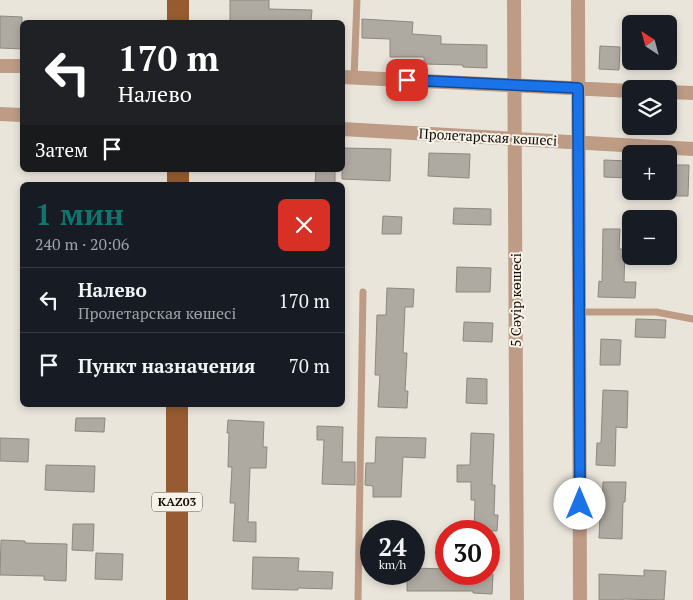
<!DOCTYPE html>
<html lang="ru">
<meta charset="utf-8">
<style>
:root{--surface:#171b24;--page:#20242c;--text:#f1f3f6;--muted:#9ea1a6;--line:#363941;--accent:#0f766e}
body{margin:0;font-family:"PT Serif",serif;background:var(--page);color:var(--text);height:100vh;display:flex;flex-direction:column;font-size:19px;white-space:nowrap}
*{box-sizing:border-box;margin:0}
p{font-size:16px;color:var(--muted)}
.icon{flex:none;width:28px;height:28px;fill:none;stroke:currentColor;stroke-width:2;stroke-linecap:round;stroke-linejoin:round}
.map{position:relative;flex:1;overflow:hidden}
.sheet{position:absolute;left:20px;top:182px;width:325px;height:225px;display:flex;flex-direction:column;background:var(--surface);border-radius:8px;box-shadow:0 2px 8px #0003}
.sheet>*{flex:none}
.top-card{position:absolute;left:20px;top:20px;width:325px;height:152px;border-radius:8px;box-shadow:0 2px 8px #0003;background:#202124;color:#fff;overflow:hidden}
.needle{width:32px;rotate:324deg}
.fabs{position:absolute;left:622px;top:15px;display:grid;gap:10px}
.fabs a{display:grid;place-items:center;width:55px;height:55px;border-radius:8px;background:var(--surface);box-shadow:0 2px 8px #0003;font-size:25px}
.speed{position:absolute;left:360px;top:520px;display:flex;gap:10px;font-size:25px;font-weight:700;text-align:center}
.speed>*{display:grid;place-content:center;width:65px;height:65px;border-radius:50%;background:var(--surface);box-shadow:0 2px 8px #0003;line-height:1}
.speed small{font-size:12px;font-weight:400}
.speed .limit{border:8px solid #d22;background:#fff;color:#111}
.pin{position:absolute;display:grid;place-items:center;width:42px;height:42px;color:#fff;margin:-21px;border-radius:10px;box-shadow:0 2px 8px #0006}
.me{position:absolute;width:55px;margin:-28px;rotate:0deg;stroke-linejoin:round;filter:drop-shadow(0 0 4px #0008)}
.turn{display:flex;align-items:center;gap:18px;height:105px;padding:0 15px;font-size:22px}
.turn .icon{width:65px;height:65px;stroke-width:2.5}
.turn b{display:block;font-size:35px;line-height:42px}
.then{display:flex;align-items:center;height:48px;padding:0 15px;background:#0003;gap:10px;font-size:19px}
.round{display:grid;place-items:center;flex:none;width:52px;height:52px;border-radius:8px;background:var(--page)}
.headline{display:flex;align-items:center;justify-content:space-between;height:85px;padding:0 15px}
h1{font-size:30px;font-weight:600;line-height:38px;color:var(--accent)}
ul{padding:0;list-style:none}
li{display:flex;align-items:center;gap:15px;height:65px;padding:0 15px;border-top:1px solid var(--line)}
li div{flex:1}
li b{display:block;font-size:19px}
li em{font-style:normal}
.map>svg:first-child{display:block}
</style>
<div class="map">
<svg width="693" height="600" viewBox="0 0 693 600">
<rect width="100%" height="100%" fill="#eae5db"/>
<path fill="#afaaa1" stroke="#8d887f" d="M230,0H269V9L312,10L311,22H230Z
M0,16L22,17V49L0,48Z
M362,19L413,22L412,34L441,36V44L487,45V68L463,67V65L424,64V57H390V39L362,38Z
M600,46L620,47L619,70L599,69Z
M342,148L391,149L390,181L342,179Z
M429,153L470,154L469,178L428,176Z
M604,160L630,161L629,178L604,177Z
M671,165H689L688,196H670Z
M316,170H335V185L315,184Z
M454,208L491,209V225L453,224Z
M383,216L402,217L401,234H382Z
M603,229H620L619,249H625L624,282H636L635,298L598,297L599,281L602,282Z
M457,267L491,268L490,292H456Z
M387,288L414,289L413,307H405L403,353H407L405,391H408L407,408L378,407L380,375H375L377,315H386Z
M636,319L666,320L665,338L635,337Z
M464,322L493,323L492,342L463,341Z
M601,339L621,340L620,365H600Z
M467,378L487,379V404L466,403Z
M603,390L628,391L627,428L616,427L615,466L596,465L597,443H601Z
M76,418H105L104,432L75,431Z
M228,420L264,422L263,447H267L266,468H250L248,522H256V542L233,541L235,503H230L232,467H228L229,433H227Z
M317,426L343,427L342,462H355V485L322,484L324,440H317Z
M471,433L494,434L492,485H495L494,515H498L497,531H474L475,500H471V482H457V465H470Z
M376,437L426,438L425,458L403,457L401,497H373V486L365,485L366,463H375Z
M0,438L29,439L28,462L0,461Z
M46,465L95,466L94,492L45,490Z
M603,482H626L625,502H623L622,539L599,538L600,516H602Z
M73,524H94L93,551L72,550Z
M1,540L25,541V543L67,544L66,581L44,580V576L0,575Z
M96,553L123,554L122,580L95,579Z
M253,557L299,558L298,571L333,572L332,589L298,588V590L252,589Z
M414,568L446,569V574H493L492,594L473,593V591H407V574H414Z
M644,570L666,571L664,600L623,599V600H599V574L644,576Z"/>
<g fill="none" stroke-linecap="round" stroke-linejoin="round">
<path stroke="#bd9b85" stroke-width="7" d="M354,78L357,0
M579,312H656L693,319
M358,600L363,292"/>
<path stroke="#bd9b85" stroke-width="14" d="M514,0L517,600
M578,0L580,600
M0,66H22
M342,77L631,91
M669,92L693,93
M0,114L22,115
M342,129L693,149"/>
<path stroke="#965b30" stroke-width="22" d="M178,22V0
M178,185V170
M177,600V405"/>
</g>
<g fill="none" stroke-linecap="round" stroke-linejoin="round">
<g stroke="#114b97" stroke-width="12">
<path id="route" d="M407,80L578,88L580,504"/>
</g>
<use href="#route" stroke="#1a73e8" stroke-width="9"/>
</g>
<g text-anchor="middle" stroke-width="4" stroke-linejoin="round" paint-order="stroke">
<rect fill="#f8f2e8" stroke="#54524c" stroke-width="1" x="152" y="492.5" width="50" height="19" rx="4"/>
<g font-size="12" font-weight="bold" fill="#0e0d09">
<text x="177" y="506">KАZ03</text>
</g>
<g font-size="14" fill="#0e0d09" stroke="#f8f2e8">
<text transform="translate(488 137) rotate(3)" y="5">Пролетарская көшесі</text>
<text transform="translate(516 300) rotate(-90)" y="5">5 Сәуір көшесі</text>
</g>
</g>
</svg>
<div class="fabs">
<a><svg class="needle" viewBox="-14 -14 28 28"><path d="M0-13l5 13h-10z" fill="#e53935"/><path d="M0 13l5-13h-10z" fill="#9ea1a6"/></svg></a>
<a><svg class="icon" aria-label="layers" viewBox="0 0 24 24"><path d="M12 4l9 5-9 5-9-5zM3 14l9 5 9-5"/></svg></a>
<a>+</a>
<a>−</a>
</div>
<div class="speed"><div>24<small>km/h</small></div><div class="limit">30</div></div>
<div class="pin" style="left:407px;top:80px;background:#d93025"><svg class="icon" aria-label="arrive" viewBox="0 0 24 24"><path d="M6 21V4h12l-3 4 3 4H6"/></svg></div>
<svg class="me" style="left:580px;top:504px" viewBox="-20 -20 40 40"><circle r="19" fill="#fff"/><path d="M0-13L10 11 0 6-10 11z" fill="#1a73e8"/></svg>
<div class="top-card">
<div class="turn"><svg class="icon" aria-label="left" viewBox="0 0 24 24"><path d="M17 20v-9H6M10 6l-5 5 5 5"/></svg><div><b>170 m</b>Налево</div></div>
<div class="then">Затем<svg class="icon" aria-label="arrive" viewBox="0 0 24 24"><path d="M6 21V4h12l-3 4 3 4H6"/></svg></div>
</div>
<section class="sheet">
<div class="headline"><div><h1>1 мин</h1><p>240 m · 20:06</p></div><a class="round" style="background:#d93025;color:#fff"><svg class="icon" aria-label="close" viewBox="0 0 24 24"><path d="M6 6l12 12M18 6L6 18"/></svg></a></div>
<ul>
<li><svg class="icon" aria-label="left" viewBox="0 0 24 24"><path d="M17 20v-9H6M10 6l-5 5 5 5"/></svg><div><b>Налево</b><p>Пролетарская көшесі</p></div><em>170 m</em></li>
<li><svg class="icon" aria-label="arrive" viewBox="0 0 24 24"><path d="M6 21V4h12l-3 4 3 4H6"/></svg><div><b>Пункт назначения</b></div><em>70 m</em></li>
</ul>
</section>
</div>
